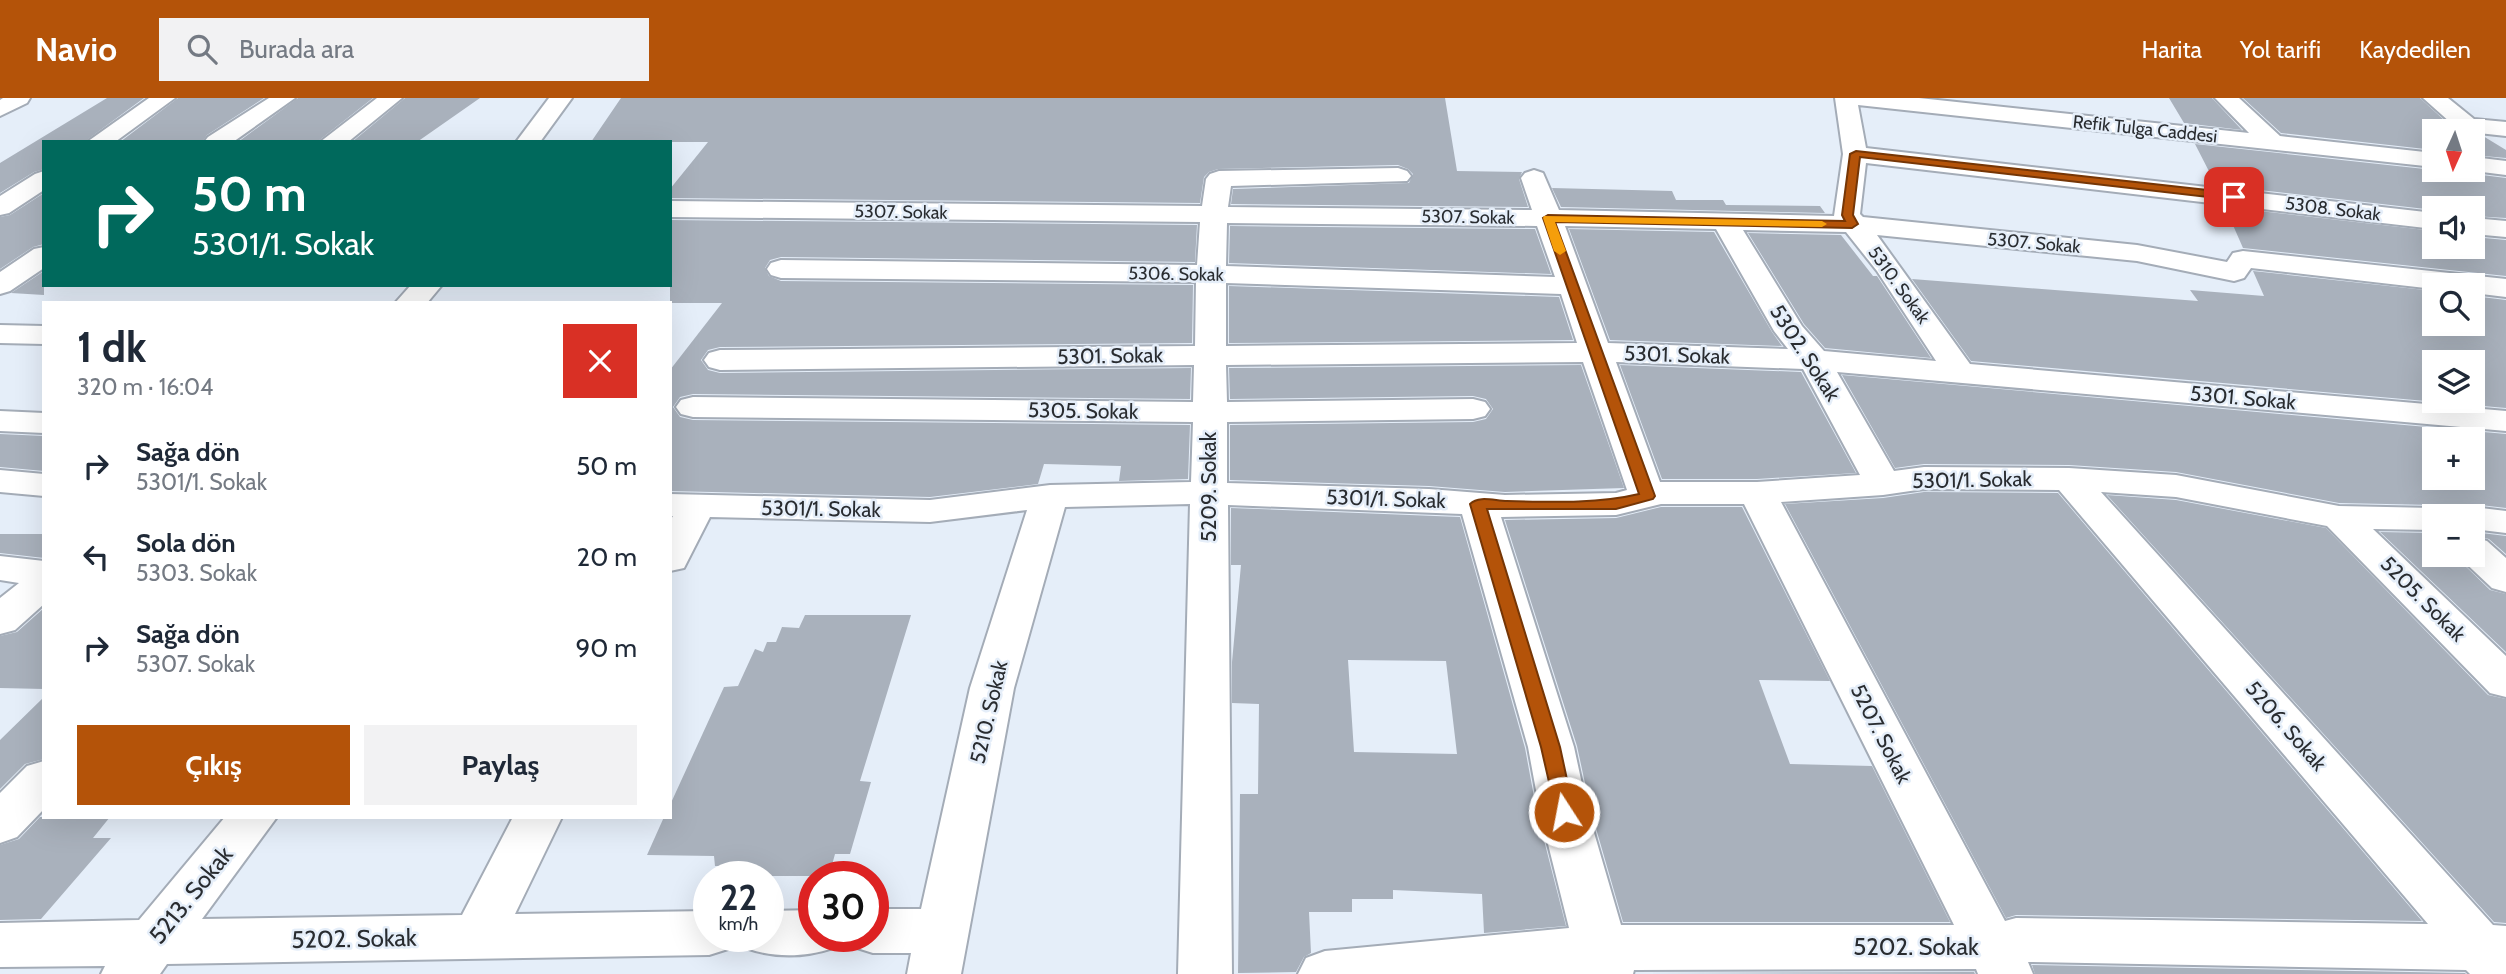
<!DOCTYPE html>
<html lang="tr">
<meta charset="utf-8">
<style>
:root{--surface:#fff;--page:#f2f2f3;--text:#1f2937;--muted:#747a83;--accent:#b45309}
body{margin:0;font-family:Cabin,sans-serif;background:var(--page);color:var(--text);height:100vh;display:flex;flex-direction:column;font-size:26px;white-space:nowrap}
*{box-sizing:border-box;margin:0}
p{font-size:23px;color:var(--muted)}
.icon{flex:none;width:38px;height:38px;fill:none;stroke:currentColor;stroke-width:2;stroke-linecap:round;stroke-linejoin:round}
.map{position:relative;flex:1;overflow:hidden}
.panel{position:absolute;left:42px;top:203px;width:630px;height:518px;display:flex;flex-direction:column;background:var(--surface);border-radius:0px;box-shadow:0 7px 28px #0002}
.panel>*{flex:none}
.guide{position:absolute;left:42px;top:42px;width:630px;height:147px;border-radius:0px;box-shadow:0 7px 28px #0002;background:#00695c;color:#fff;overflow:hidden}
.needle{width:46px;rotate:183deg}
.fabs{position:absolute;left:2422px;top:21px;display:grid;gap:14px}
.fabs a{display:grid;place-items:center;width:63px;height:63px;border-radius:0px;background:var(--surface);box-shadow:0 7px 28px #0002;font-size:35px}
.speed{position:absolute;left:693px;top:763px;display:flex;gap:14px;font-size:35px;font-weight:700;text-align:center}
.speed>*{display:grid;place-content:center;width:91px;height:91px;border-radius:50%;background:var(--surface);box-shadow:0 7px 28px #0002;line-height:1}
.speed small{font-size:18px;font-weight:400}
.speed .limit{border:10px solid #d22;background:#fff;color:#111}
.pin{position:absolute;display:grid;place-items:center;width:60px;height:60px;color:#fff;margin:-30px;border-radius:14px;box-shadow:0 4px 10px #0006}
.me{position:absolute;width:77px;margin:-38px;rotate:349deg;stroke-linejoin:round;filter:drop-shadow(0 0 5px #0008)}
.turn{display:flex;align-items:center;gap:24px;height:147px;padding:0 35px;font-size:32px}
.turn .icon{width:91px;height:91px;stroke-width:2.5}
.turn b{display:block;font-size:49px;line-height:60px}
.round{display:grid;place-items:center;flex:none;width:74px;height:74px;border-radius:0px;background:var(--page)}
.headline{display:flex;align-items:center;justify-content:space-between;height:119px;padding:0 35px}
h1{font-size:42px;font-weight:800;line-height:52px}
.button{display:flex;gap:14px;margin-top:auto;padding:14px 35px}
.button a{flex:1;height:80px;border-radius:0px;background:var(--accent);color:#fff;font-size:28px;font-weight:800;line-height:80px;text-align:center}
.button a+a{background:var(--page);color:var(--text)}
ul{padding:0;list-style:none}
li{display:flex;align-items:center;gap:21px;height:91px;padding:0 35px}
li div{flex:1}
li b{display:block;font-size:26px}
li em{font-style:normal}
header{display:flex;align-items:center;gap:42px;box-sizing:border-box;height:98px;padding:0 35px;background:var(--accent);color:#fff}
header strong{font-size:33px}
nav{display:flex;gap:38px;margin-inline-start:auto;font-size:24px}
.search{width:490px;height:63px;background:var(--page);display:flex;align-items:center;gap:18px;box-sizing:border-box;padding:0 24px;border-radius:0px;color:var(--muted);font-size:26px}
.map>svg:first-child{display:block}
</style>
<header>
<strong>Navio</strong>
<div class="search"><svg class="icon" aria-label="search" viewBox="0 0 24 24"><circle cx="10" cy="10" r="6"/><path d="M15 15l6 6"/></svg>Burada ara</div>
<nav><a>Harita</a><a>Yol tarifi</a><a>Kaydedilen</a></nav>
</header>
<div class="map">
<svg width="2506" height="876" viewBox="0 0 2506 876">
<rect width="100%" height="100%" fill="#e5eef9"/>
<path fill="#a9b1bc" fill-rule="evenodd" d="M107,0H144L84,44H44V71L34,74L0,95V65Z
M178,0H264L207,37L202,44H120Z
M298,0H373L317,44H238Z
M405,0H480L417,44H352Z
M621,0H1445L1457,73L1522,74L1519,81L1528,109L1231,106L1233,91L1409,85L1413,76L1408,71L1398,67L1218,71L1209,74L1204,79L1200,105L670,100V91L708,44H591Z
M2169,0H2212L2242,32L2184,25Z
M2243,0H2420L2456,33H2434V52L2281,35Z
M2473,37L2483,38L2506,52V60L2473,57Z
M2195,46L2434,72H2463L2466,75L2506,80V120L2473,118V110H2434V112L2216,87Z
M1552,90L1672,93L1676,102H1723L1726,107L1820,108L1825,115L1561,109Z
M44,95V146L33,149L0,171V119L10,117Z
M2225,109L2434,133V149H2473V139L2506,142V178L2243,150Z
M670,122L1197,127L1195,164L781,159L770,162L765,170L769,178L781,183L1193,187L1192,245L720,249L708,252L701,262L708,272L720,275L1191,270L1190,301L693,296L680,299L673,309L680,319L693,322L1190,327L1188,381L1119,383L1121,368L1044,366L1038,386L930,399L670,393V272L722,205H670Z
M1230,128L1535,131L1551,176L1229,165Z
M1569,131L1714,134L1772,234L1782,248L1610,242Z
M1748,135L1841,137L1873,178H1877L1931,260L1825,250L1804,226Z
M44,173V197L11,195Z
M2253,173L2434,193V226H2473V198L2506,202V310L1971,263L1912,181L2198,203L2190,192L2264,198ZM2434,264H2473V303H2434Z
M1229,188L1559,199L1573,242L1229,245Z
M1581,267L1624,390L1505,394L1429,388L1230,382V327L1473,324L1486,321L1493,311L1486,301L1473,298L1230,301L1229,270Z
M1620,267L1801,274L1856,375L1757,381H1662Z
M1842,277L2506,336V410L2472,406L2459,409L2453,416L2448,410L2434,407L2339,405L2176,374L2069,367L1924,366L1895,370ZM2434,341H2473V380H2434Z
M0,336L44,338V373L0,369Z
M1924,394L2058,395L2422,823L2016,817L2006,820L1785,406L1883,400Z
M2107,397L2176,402L2326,430L2488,597L2506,601V825L2494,824Z
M1661,409H1742L1830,583L1759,582L1790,666L1872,668L1950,824H1623L1591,713L1577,648L1505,422L1616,420Z
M1231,410L1460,419L1525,650L1537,715L1566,828L1484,835L1482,796L1393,792V801H1352V814H1309L1311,855L1304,859L1296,874L1238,875L1240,696H1258L1259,606L1232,605V564L1241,467H1231ZM1348,562L1446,563L1457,656L1354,654Z
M2380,434L2434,435V457H2454L2490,492L2506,496V554Z
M2473,434L2506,438V456L2489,441L2473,437Z
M0,436H44V460L0,455Z
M44,510V591L0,590V538L17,534Z
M805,517H911L860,683L871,684L850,756H835L829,778H738L741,768H715L714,758L647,757L664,719H670V707L724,589L738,588L755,551L763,554L767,544H776L782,529L799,530Z
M44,599V661L25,666L0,691V642Z
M40,719H110L93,740H111L41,821L0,822V747L19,741Z
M2032,867L2465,875L2466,876H2035Z
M1974,874L1975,876L1646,875Z"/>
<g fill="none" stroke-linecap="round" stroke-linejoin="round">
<g stroke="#a4acb7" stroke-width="4">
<path id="street" d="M3,0H30L27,5L0,18V2Z
M149,0H175L115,44H87Z
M269,0H295L233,44H204L208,39Z
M377,0H402L348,44H320Z
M549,0H572L540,44H516Z
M1835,0H1919L2249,35L2215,0H2239L2280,38L2434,55V69L1858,7L1866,50L2434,115V131L1866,65L1860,116L1863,119L2137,147L2227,164L2233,155L2243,153L2506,181V199L2473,195V187H2434V191L2251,170L2244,180L2234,183L2137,163L1877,137L1970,266L2506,313V333L1837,274L1894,373L1924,369L2069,370L2176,377L2339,408L2434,410L2447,413L2451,418H2434V432L2373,431L2506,558V599L2490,595L2327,428L2176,399L2101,394L2493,827L2506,828V876H2470L2466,872L2028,864L2033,876H1978L1976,871L1634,872L1633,876H1298L1306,860L1325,853L1569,830L1540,714L1528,649L1462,416L1228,407L1232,876H1178L1190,406L1065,409L1014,590L961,876H907L911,855H873L854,849L849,838H873V811H921L970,590L1027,412L930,424L710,419L684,470L670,473V423L673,418H670V396L930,402L1050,387L1191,384L1193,324L693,319L681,316L676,309L681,302L693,299L1193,304L1194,267L720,272L709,269L704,262L709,255L720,252L1195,248L1196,184L781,180L771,177L767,171L771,165L781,162L1197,167L1200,124L670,119V103L1202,108L1206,81L1210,76L1219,73L1398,70L1407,73L1411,78L1407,83L1231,88L1228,109L1532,112L1521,80L1525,75L1534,72L1543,75L1559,112L1834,118L1843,56ZM1227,125L1537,128L1555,179L1226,168ZM1565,128L1716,131L1774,233L1788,251L1608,245ZM1743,132L1846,134L1877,173L1936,263L1824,253L1802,228ZM1226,185L1561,196L1577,245L1226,248ZM1583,264L1627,392L1616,395L1505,397L1429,391L1227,385V324L1473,321L1485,318L1490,311L1485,304L1473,301L1227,304L1226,267ZM1616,264L1803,271L1860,377L1757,384H1660ZM1924,391L2059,392L2428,826L2016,820L2005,823L1781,404L1883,397ZM1661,406H1744L1954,827H1621L1588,714L1574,649L1501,419L1616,417Z
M2423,0H2448L2474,21L2506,24V38L2460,33Z
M2473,59L2506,63V77L2466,72H2473Z
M44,73V92L9,115L0,117V98L35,76Z
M2473,120L2506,123V139L2473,136Z
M44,149V170L10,193L0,196V174L34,151Z
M411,187H442L427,205H395Z
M0,227L44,228V246L0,245Z
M0,313L44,315V335L0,333Z
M0,372L44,376V398L0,394Z
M2473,409L2506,413V435L2473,431V418H2455L2460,412Z
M2473,439L2487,443L2506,460V494L2492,490L2457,457H2473Z
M0,458L44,463V506L15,532L0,536V500L19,485L0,482Z
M44,663V711L17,739L0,745V695L27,668Z
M225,719H277L202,821L462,817L513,719H562L515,816L709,813V838H734L728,851L709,857L167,866L160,876H101L105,868L0,869V825L139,822Z
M814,812V838H838L833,850C806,859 776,860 749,851L743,838H768V813Z"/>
</g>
<use href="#street" fill="#fff" fill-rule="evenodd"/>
</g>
<path fill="#b45309" stroke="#753606" stroke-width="2" d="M1856,53L2234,95L2239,99L2234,102L1860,59L1853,117L1858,126L1852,130L1555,124L1655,398L1653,401L1616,411H1487L1560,649L1574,714L1571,719L1564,721L1557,719L1541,649L1470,406C1479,397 1495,403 1507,403C1550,404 1597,406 1639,396L1543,120L1548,117L1845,123L1842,117L1850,56Z"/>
<path fill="#f59e0b" d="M1544,118L1822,123L1827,126L1822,129L1555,124L1566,153L1560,157L1554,153L1543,120Z"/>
<g text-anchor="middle" stroke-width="5" stroke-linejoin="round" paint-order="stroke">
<g font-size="18" fill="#292c30" stroke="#e5eef9">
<text transform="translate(2145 31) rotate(6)" y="6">Refik Tulga Caddesi</text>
<text transform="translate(2333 111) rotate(7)" y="6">5308. Sokak</text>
<text transform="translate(901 114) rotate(1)" y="6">5307. Sokak</text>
<text transform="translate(1468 119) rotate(1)" y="6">5307. Sokak</text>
<text transform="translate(2034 145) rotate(5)" y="6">5307. Sokak</text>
<text transform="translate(1176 176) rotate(1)" y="6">5306. Sokak</text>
<text transform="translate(1899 187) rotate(54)" y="6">5310. Sokak</text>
</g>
<g font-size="21" fill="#292c30" stroke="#e5eef9">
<text transform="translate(1805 255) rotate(57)" y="7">5302. Sokak</text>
<text transform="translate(1677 257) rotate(2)" y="7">5301. Sokak</text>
<text transform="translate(1110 258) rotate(-1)" y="7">5301. Sokak</text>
<text transform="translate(2243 300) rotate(5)" y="7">5301. Sokak</text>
<text transform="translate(1083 313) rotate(1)" y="7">5305. Sokak</text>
<text transform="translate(1972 382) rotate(-1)" y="7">5301/1. Sokak</text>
<text transform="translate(1209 389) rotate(-90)" y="7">5209. Sokak</text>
<text transform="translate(1386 401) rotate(2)" y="7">5301/1. Sokak</text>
<text transform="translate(821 411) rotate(1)" y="7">5301/1. Sokak</text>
<text transform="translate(2423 501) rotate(45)" y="7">5205. Sokak</text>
<text transform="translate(989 614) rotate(-77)" y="7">5210. Sokak</text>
<text transform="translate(2286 628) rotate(49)" y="7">5206. Sokak</text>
<text transform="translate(1881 636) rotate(63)" y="7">5207. Sokak</text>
</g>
<g font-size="24" fill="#292c30" stroke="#e5eef9">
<text transform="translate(191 797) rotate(-51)" y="8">5213. Sokak</text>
<text transform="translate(354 841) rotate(-1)" y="8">5202. Sokak</text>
<text x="1916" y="857">5202. Sokak</text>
</g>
</g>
</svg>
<div class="fabs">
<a><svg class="needle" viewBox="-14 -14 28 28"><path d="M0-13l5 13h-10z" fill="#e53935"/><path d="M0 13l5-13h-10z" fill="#747a83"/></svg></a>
<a><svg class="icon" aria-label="sound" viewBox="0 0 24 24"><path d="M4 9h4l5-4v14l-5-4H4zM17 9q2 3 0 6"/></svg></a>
<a><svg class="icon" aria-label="search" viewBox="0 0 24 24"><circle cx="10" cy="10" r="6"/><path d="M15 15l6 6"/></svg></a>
<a><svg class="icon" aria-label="layers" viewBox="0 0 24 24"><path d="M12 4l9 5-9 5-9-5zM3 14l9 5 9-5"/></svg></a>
<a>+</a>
<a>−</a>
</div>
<div class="speed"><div>22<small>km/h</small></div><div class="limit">30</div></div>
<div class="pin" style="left:2234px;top:99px;background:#d93025"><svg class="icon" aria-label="arrive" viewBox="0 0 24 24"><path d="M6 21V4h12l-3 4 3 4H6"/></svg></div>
<svg class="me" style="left:1564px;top:714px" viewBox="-20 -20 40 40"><circle r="17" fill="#b45309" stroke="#fff" stroke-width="3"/><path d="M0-11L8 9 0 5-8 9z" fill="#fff"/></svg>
<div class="guide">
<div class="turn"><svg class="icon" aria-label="right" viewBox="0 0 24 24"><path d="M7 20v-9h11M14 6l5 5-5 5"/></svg><div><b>50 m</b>5301/1. Sokak</div></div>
</div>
<section class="panel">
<div class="headline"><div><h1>1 dk</h1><p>320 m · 16:04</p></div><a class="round" style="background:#d93025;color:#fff"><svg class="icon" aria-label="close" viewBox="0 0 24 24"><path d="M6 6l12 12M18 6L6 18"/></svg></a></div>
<ul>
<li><svg class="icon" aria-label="right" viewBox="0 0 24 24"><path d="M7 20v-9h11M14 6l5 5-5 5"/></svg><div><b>Sağa dön</b><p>5301/1. Sokak</p></div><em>50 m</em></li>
<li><svg class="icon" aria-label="left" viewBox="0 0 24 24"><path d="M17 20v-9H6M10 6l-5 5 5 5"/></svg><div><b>Sola dön</b><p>5303. Sokak</p></div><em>20 m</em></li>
<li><svg class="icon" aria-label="right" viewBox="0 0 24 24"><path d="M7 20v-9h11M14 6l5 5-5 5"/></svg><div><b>Sağa dön</b><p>5307. Sokak</p></div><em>90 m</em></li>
</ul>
<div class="button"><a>Çıkış</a><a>Paylaş</a></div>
</section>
</div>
